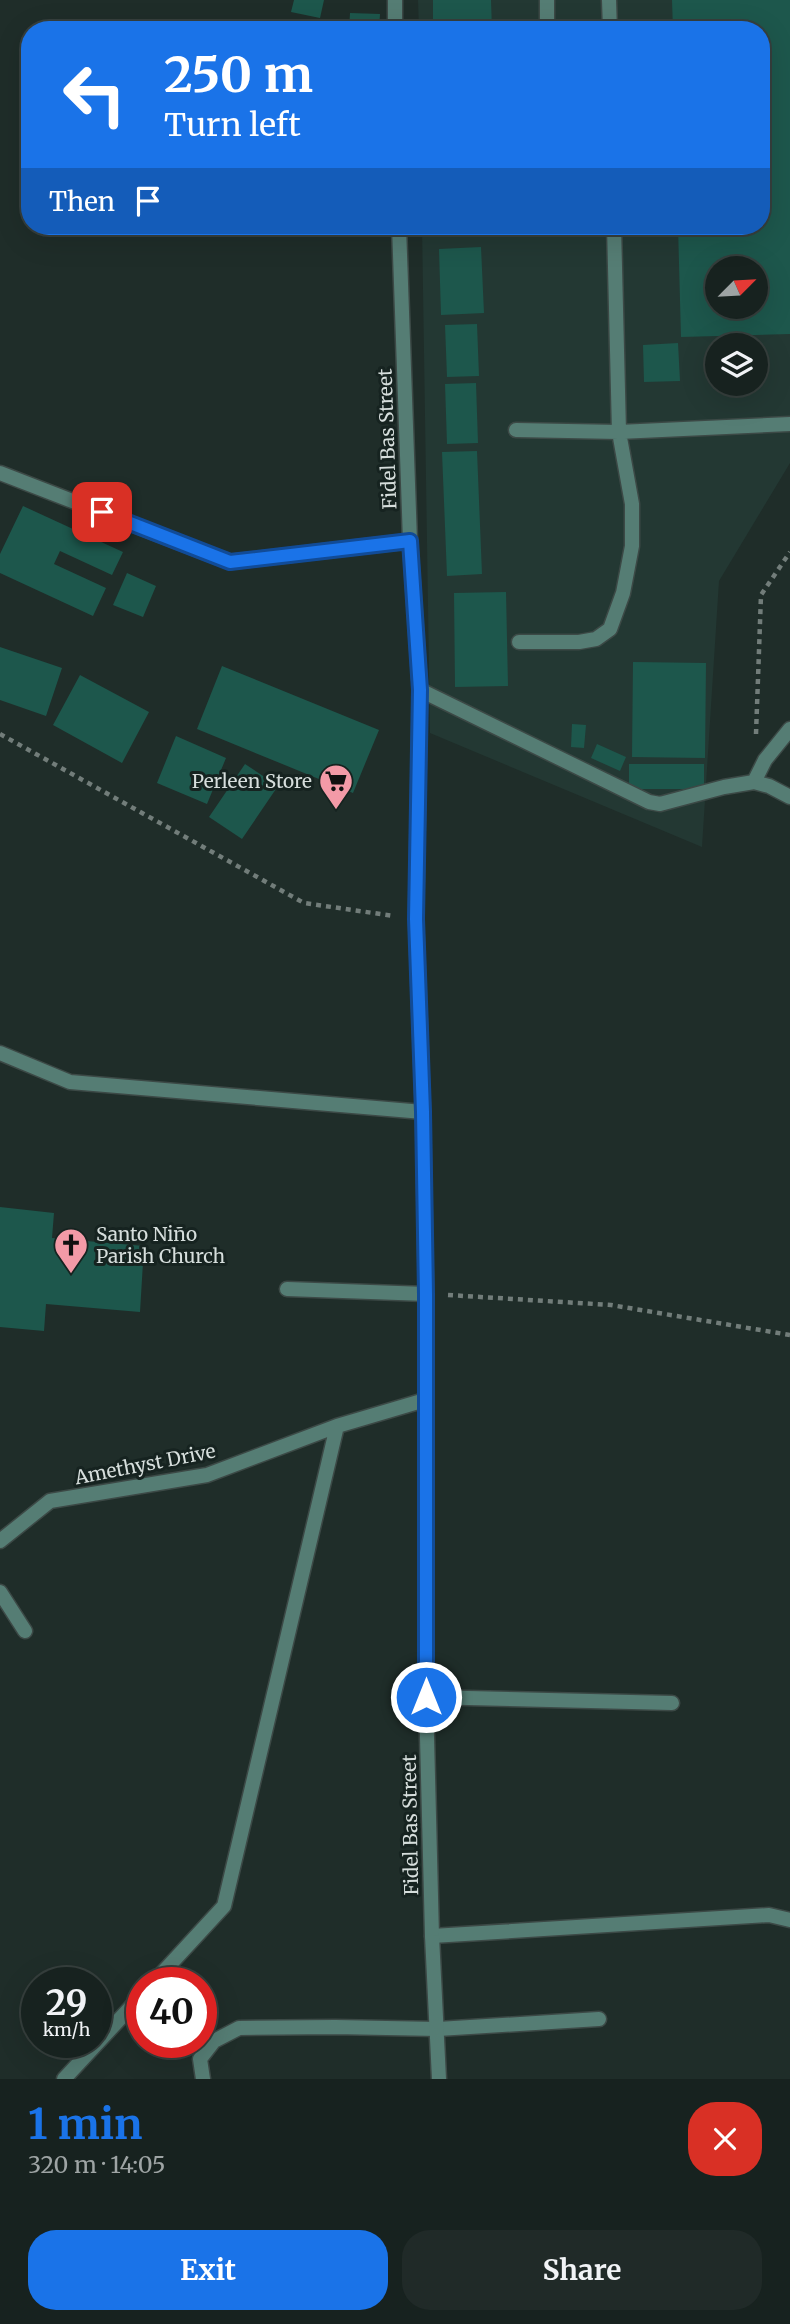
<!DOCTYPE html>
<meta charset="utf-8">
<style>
:root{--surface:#17221f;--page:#202a28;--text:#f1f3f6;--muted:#9ea4a4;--line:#363f3d;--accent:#1a73e8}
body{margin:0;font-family:Merriweather,serif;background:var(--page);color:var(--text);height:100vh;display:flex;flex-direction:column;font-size:26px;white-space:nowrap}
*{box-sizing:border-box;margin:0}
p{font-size:23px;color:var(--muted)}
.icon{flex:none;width:38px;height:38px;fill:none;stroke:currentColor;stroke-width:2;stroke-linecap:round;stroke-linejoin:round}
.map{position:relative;height:2079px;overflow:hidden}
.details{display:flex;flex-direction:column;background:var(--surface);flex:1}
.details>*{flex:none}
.banner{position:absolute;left:21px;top:21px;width:749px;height:214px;border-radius:28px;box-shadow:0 7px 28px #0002,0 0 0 2px var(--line);background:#1a73e8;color:#fff;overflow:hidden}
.needle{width:46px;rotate:66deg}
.buttons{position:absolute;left:705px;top:256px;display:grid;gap:14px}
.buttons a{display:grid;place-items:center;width:63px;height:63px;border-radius:50%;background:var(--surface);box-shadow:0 7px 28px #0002,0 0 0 2px var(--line);font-size:35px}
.speed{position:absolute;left:21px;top:1967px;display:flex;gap:14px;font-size:35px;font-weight:700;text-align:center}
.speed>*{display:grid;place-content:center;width:91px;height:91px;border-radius:50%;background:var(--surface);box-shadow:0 7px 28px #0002,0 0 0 2px var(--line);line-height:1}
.speed small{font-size:18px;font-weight:400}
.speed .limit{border:10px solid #d22;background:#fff;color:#111}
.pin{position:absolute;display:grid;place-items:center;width:60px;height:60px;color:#fff;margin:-30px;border-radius:14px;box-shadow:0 4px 10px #0006}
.me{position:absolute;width:77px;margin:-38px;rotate:0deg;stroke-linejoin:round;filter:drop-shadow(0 0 5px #0008)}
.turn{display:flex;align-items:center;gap:24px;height:147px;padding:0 28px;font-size:32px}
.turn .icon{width:91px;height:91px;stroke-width:2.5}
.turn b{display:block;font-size:49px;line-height:60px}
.then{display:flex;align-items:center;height:66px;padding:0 28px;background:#0003;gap:14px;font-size:26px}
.round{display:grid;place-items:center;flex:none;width:74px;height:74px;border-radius:28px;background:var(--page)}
.overview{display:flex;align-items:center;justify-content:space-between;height:119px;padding:0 28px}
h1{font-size:42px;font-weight:700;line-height:52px;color:var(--accent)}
.primary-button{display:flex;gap:14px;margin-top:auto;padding:14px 28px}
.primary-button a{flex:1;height:80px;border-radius:28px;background:var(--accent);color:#fff;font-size:28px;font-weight:700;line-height:80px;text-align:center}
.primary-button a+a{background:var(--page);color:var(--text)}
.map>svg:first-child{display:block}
</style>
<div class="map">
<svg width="790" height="2079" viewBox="0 0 790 2079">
<rect width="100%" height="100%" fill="#1f2d29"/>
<path fill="#233833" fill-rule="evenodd" d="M418,0H790V463L719,581L702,847L430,733L422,226H761V30H419ZM718,268H756V306H718ZM718,345H756V383H718Z"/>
<path fill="#1d574c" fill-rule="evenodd" d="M294,0H324L320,18L291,12Z
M433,0H491L492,30H433Z
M672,0H790V334L681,337L678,226H761V30H673ZM718,268H756V306H718Z
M350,13L380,14L379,30H349Z
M481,247L484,313L441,315L439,249Z
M477,324L479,376L447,377L445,325Z
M678,343L680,381L644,382L643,345Z
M476,383L478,443L447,444L445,384Z
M477,451L482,574L447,576L442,452Z
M23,506L123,552L112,575L60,551L54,564L106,588L93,616L0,573V554Z
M127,573L156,586L143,617L113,605Z
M506,592L508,686L455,687L454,593Z
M0,647L62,668L46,716L0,700Z
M633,662L706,663L705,758L632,757Z
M222,666L379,730L353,793L197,729Z
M80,675L149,712L122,763L53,725Z
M572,724L586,725L584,748L571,747Z
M176,736L226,758L207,804L157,783Z
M597,744L626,757L620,771L591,758Z
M245,764L278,786L242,839L209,817Z
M629,764H704V789H629Z
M0,1207L54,1213L52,1238L144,1246L140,1312L46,1304L44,1331L0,1327Z"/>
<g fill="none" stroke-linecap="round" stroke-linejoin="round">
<g stroke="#3c4946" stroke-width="17">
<path id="service" d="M547,0V30
M609,0L610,30
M516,430L619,432L790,424
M0,473L230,562L410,541
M519,642H579L596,639L610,629L623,593L632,546V504L619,432L614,226
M287,1289L426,1294
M426,1697L672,1703
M432,1936L769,1915L790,1920"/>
</g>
<g stroke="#3c4946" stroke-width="17">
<path id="minor" d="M420,690L649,802L660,804L724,787L754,782L769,786L790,797
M754,782L765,760L790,729
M0,1053L70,1082L423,1112
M0,1541L50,1501L207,1475L337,1426L425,1400
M0,1592L25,1631
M153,1983L224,1906L337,1426
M64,2079L142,1995
M203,2079L200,2059L214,2041L239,2028L335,2027L438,2029L599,2019"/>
</g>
<g stroke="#3c4946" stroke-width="17">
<path id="tertiary" d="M395,0V30
M399,226L410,541L420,690L416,919L423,1112L426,1294V1697L432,1936L439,2079"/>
</g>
<path stroke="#727d7a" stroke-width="4.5" stroke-dasharray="5 5" stroke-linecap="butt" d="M0,734L304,903L394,916
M756,734L761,595L790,552
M448,1295L611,1305L790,1335"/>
<use href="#service" stroke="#557d74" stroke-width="14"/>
<use href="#minor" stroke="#557d74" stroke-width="14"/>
<use href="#tertiary" stroke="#557d74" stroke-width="14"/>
</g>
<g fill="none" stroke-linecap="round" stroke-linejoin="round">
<g stroke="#114b97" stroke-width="18">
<path id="route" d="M102,512L230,562L410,541L420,690L416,919L423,1112L426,1294V1697"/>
</g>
<use href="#route" stroke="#1a73e8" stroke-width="12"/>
</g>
<defs>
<g id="supermarket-pin" transform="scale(1.75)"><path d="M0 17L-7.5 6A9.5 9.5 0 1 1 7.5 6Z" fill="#f39aa7" stroke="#162320"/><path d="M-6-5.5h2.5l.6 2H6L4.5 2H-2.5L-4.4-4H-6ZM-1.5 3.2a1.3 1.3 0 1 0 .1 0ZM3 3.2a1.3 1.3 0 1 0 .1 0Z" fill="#111"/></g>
<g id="church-pin" transform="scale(1.75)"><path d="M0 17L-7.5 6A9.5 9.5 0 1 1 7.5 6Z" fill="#f39aa7" stroke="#162320"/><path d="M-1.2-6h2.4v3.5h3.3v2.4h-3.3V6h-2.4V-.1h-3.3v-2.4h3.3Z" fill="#111"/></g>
</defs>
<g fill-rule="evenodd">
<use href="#supermarket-pin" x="336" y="781"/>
<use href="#church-pin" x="71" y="1245"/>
</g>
<g text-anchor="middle" stroke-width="6" stroke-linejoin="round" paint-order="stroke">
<g font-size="19" fill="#d6dedc" stroke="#162320">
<text transform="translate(387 439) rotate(-92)" y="7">Fidel Bas Street</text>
<text transform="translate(145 1464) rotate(-11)" y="7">Amethyst Drive</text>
<text transform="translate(410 1825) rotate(-91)" y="7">Fidel Bas Street</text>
</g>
<g font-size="19" fill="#d6dedc" stroke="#162320" text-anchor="end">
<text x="312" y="788">Perleen Store</text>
<text x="96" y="1241" text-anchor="start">Santo Niño<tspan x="96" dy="22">Parish Church</tspan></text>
</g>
</g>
</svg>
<div class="buttons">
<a><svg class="needle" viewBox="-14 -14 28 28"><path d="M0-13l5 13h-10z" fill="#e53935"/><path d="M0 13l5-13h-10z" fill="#9ea4a4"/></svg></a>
<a><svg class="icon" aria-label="layers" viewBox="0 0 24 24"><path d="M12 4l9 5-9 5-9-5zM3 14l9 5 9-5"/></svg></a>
</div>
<div class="speed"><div>29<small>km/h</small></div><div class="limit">40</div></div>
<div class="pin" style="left:102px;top:512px;background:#d93025"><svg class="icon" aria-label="arrive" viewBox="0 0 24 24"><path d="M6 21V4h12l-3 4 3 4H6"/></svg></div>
<svg class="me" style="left:426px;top:1697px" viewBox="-20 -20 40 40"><circle r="17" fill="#1a73e8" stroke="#fff" stroke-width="3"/><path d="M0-11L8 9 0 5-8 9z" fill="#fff"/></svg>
<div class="banner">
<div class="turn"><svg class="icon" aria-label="left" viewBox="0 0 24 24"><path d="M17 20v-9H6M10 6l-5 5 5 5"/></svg><div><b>250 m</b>Turn left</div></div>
<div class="then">Then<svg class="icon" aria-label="arrive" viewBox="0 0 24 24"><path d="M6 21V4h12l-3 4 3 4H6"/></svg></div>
</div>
</div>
<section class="details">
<div class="overview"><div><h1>1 min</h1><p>320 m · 14:05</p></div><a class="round" style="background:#d93025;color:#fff"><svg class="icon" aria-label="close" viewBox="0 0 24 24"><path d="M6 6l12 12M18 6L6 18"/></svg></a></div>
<div class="primary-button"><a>Exit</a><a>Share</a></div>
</section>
